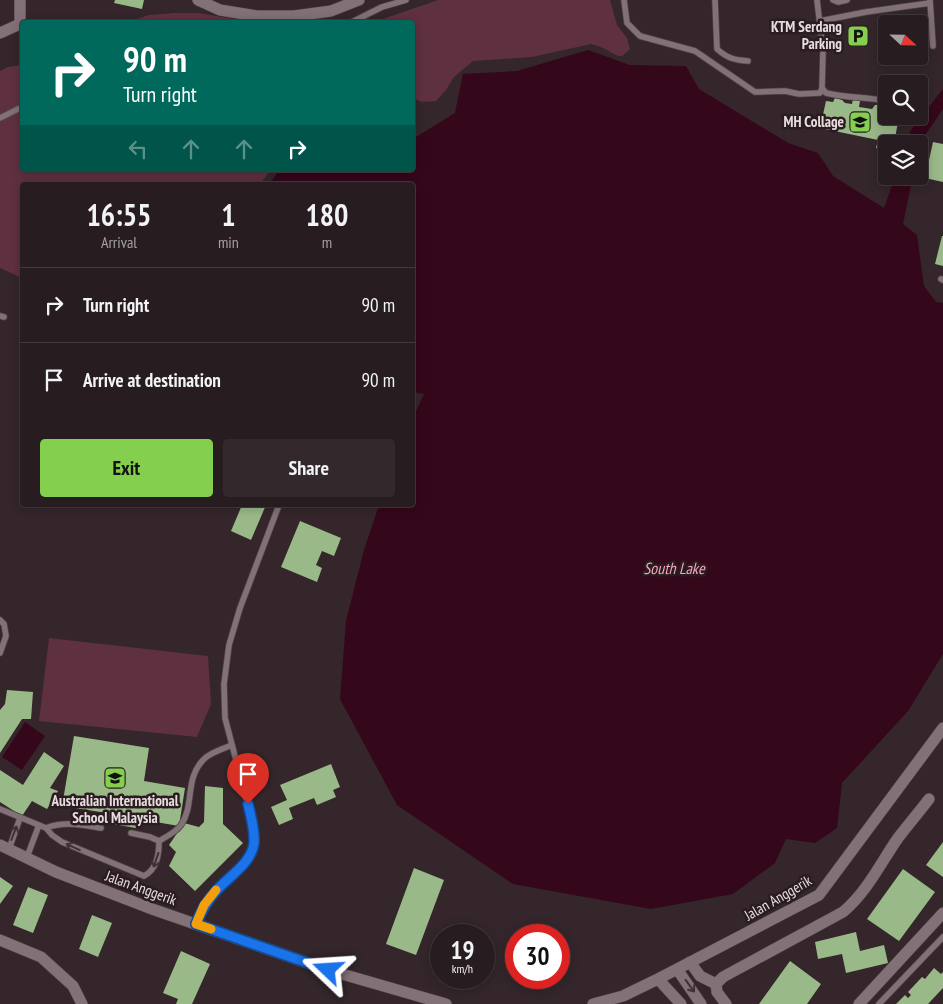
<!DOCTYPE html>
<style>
:root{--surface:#271c20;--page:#33292d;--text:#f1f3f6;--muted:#a4a1a5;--line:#433a3e;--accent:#84cf4d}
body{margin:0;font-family:"PT Sans Narrow",sans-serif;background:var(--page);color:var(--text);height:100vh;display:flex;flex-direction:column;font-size:19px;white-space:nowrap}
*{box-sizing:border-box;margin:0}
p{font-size:16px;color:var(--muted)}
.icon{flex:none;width:28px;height:28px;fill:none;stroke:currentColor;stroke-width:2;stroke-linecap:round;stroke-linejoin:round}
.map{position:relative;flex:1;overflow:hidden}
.panel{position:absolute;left:20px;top:182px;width:395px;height:325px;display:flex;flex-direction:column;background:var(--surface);border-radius:5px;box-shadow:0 2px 12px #0003,0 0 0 1px var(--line)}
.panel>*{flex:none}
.guide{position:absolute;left:20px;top:20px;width:395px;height:152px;border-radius:5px;box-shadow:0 2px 12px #0003,0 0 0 1px var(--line);background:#00695c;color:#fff;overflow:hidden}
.needle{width:32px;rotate:112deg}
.buttons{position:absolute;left:878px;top:15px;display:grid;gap:10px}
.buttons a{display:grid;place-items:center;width:50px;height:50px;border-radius:5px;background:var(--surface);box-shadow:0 2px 12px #0003,0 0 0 1px var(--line);font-size:25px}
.speed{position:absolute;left:430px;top:924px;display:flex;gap:10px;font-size:25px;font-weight:700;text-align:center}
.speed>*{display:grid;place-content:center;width:65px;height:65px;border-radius:50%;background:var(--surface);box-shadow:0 2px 12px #0003,0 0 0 1px var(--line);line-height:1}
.speed small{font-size:12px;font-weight:400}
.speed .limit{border:8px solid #d22;background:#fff;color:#111}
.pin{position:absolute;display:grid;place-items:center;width:42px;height:42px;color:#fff;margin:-51px -21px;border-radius:50% 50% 50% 0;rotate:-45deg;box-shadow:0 0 5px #0007}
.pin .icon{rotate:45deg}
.me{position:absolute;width:55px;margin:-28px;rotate:290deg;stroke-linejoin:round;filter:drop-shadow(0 0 4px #0008)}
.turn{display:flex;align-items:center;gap:18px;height:105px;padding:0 20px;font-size:22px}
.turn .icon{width:65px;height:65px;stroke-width:2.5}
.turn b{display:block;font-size:35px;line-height:42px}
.lanes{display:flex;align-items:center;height:48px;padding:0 20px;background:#0003;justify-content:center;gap:25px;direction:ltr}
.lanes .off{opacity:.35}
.eta{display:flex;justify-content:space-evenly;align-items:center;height:85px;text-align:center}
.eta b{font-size:30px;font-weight:700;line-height:35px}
.cta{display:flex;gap:10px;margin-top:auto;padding:10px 20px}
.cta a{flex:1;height:58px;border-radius:5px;background:var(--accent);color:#111;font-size:20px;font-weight:700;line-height:58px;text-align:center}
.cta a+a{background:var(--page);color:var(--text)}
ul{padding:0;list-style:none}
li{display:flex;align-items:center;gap:15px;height:75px;padding:0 20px;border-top:1px solid var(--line)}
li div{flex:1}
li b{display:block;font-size:19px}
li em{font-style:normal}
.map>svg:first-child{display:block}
</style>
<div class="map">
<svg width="943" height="1004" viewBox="0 0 943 1004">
<rect width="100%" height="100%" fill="#34262a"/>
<path fill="#5f3040" d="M438,0H610L617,25L627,38L630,49L622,56H618L601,47L591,44L532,57L473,61L454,77L446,90L436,101L422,102L413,98L412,22H374Z
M174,13H199L251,22H127L149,15Z
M22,65V170H271L259,185H22V278L0,268V71L8,67Z
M49,638L208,656L211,704L197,737L39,721Z"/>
<path fill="#35071a" d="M588,50L630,65L686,66L699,89L788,143L818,153L833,176L884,208L895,176H913L903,224L917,235L924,286L936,302L943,303V654L908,711L842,783L837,828L815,843L786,839L775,863L733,894L651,909L513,884L397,805L340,699L346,621L364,550L379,505H412L413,418L424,394L413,392L412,185H269L279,170H412L413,112L415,113L416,137L455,113L463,74L517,71Z
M943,89V109L919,144V148V144H906L911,130Z
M25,722L45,736L22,770L2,757Z"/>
<path fill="#9ab989" d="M115,0H144L142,9L114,3Z
M854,94H861L859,107L872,109L875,105H883L886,111V116H899L894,144H886V150L876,148L878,140L820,128L826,101L833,102L835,98L842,100L845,103L852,104Z
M933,142L943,144V182L925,178Z
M942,236H943V266L935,264Z
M242,505H266L251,540L231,531Z
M300,521L341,538L334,556L322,551L316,565L322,568L317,582L281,567Z
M7,690L33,692L31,719H22L0,753V710L5,704Z
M74,736L149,748L144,781L185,788L179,826L138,819L136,828L106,823L107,813L62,806Z
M44,752L64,766L50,788L58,791L47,809L32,801L22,816L0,802V770L23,785Z
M331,764L340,787L333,790L336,797L317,805L314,798L289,808L293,819L279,825L271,807L287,800L280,785Z
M205,786L223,788V824L243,843L195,891L169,866L176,852L169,845L184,823L199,827L204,822Z
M943,842V877L926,865Z
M414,868L444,880L416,955L386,944Z
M903,869L935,892L899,941L867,919Z
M0,877L13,886L0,904Z
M28,887L48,895L33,933L13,925Z
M92,915L112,923L98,957L79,949Z
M856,932L860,951L884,945L888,963L846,973L842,954L818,959L815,942Z
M181,951L210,964L192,1004H176L178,999L163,993Z
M790,961L821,984L807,1004H759Z
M934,968L941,974L943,972V988L928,1004H896L905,995L908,998L911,995L908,992L922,977L925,979Z"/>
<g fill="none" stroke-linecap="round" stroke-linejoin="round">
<g stroke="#504547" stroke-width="7">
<path id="lane" d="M624,0L627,23L640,36L695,51L755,92L785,91L799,94L820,93L822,88
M715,0L717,49C727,58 734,60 748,61
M817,0L823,51L822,88L826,93C846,98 866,97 886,101
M833,0L838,2L847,0
M930,0L933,46
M820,21L866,12L930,3
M352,22L382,7L406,0
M0,118L22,107
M941,279L943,280
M0,316L4,317
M0,620L4,624L6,636L0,653
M0,809L46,828L52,835L62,842L144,876C157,869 159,855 159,841L150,837L131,833
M46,828C65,821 81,825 101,828
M159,841C166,837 176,832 181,825C195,805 184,779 204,759C211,752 223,749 232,745
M9,849L20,818
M27,857L39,825
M196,924L204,905L216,890L245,863L254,844L252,821L225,718L224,684L229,645L240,608L279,505
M879,1004L943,937"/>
</g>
<g stroke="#504547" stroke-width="12">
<path id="street" d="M20,0V24H22
M198,0L220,10L257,16H294L331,11L359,0
M0,33L20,24
M0,845L56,872L152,909L328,970L446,1004
M0,940L41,957L73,986L82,1004
M690,962L700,976L716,984
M677,969L701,1004
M658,979L681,1004
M593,1004L623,996L658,979L819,895L943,728
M726,1004L717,992L716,984L723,977L843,912C867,892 880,864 898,838C908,825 919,812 929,799
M859,1004L943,913"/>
</g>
<use href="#lane" stroke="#827176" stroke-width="5.5"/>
<use href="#street" stroke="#827176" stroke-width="11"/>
</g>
<defs><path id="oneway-shaft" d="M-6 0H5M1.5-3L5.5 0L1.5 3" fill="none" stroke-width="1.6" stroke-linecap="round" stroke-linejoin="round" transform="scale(1.25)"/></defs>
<g stroke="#403136">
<use href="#oneway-shaft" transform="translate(14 833) rotate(-69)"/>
<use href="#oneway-shaft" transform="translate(73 847) rotate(-156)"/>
<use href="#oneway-shaft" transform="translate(156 860) rotate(109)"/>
<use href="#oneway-shaft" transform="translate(690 986) rotate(54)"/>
</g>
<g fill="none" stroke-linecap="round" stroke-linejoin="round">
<g stroke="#114b97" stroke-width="12">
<path id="route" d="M248,804C251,817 255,830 254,843C252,863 228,877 216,891C207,901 201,911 196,924L328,970"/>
</g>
<use href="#route" stroke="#1a73e8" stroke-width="9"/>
<path stroke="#f59e0b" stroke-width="9" d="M211,929L196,924L204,905L216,890"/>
</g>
<defs>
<g id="parking-square" transform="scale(1.125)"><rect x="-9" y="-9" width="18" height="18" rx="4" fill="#84cf4d" stroke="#2a1c20"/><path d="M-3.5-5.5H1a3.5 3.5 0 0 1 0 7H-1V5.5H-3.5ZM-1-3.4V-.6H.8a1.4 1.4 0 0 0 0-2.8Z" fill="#111"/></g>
<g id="university-square" transform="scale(1.125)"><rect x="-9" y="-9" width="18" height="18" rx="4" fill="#84cf4d" stroke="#2a1c20"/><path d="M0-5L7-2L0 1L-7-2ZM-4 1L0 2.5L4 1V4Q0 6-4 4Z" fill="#111"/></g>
<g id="school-square" transform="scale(1.125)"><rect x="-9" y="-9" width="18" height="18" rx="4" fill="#84cf4d" stroke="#2a1c20"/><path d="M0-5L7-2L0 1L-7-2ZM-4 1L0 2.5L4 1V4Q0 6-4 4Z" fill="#111"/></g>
</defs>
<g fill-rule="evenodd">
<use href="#parking-square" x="858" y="36"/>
<use href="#university-square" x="860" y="122"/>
<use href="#school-square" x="115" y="778"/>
</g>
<g text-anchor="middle" stroke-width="5" stroke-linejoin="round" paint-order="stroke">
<g font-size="15" font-weight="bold" fill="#e7dddf" stroke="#2a1c20" text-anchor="end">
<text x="842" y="32">KTM Serdang<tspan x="842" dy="17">Parking</tspan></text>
<text x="844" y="127">MH Collage</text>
<text x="115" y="806" text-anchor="middle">Australian International<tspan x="115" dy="17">School Malaysia</tspan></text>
</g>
<g font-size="15" fill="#e7dddf" stroke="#2a1c20">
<text transform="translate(141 888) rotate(20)" y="5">Jalan Anggerik</text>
<text transform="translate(778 898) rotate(-30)" y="5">Jalan Anggerik</text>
</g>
<g font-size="16" font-style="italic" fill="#f7a3bd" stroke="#2a1c20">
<text x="674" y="574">South Lake</text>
</g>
</g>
</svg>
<div class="buttons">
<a><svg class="needle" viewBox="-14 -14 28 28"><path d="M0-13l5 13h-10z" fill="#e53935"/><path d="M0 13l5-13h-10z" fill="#a4a1a5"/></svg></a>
<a><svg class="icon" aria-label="search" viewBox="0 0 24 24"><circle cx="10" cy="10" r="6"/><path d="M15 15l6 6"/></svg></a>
<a><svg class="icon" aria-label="layers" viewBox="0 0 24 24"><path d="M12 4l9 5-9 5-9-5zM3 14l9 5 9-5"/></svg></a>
</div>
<div class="speed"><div>19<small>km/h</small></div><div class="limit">30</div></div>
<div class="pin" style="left:248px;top:804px;background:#d93025"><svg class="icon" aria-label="arrive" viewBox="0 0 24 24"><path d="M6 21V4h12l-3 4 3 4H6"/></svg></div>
<svg class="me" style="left:328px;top:970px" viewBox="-20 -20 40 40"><path d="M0-17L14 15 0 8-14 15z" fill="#1a73e8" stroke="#fff" stroke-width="4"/></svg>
<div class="guide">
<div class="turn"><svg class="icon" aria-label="right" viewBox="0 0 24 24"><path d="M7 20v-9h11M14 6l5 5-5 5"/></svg><div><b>90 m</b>Turn right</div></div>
<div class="lanes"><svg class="icon off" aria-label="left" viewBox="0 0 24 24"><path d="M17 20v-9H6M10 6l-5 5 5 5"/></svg><svg class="icon off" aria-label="ahead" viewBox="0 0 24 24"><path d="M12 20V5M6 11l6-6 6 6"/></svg><svg class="icon off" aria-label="ahead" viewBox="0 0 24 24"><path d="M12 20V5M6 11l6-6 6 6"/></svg><svg class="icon" aria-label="right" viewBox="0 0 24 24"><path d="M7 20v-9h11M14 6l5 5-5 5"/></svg></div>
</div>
<section class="panel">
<div class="eta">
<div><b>16:55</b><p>Arrival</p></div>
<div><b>1</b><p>min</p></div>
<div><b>180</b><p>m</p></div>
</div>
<ul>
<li><svg class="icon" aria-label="right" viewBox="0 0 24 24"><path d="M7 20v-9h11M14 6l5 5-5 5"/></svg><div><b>Turn right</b></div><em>90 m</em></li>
<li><svg class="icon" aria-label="arrive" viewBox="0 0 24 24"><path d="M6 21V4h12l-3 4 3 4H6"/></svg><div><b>Arrive at destination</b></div><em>90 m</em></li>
</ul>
<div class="cta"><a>Exit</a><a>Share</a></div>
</section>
</div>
